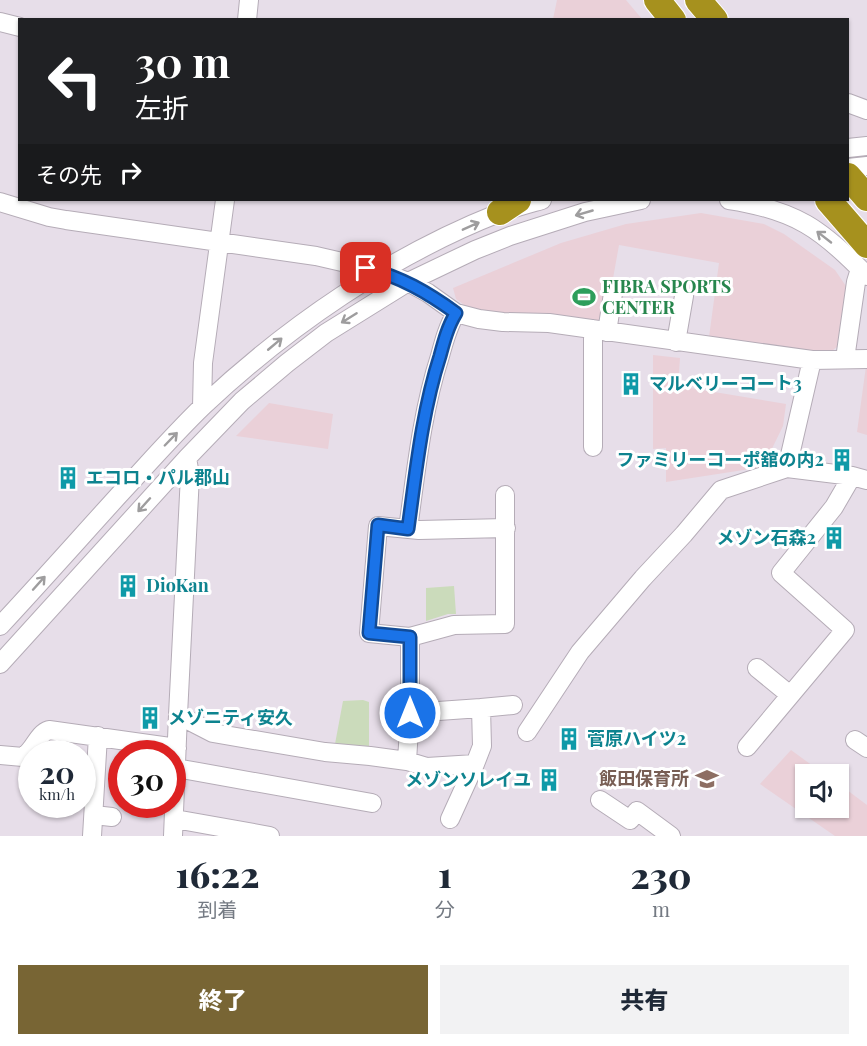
<!DOCTYPE html>
<html lang="ja">
<meta charset="utf-8">
<style>
:root{--surface:#fff;--page:#f2f2f3;--text:#1f2937;--muted:#747a83;--accent:#786534}
body{margin:0;font-family:"Playfair Display","Noto Sans JP",serif;background:var(--page);color:var(--text);height:100vh;display:flex;flex-direction:column;font-size:22px;white-space:nowrap}
*{box-sizing:border-box;margin:0}
p{font-size:20px;color:var(--muted)}
.icon{flex:none;width:33px;height:33px;fill:none;stroke:currentColor;stroke-width:2;stroke-linecap:round;stroke-linejoin:round}
.map{position:relative;height:836px;overflow:hidden}
.drawer{display:flex;flex-direction:column;background:var(--surface);flex:1}
.drawer>*{flex:none}
.top-card{position:absolute;left:18px;top:18px;width:831px;height:183px;border-radius:0px;box-shadow:0 2px 4px #0004;background:#202124;color:#fff;overflow:hidden}
.tools{position:absolute;left:795px;top:764px;display:grid;gap:12px}
.tools a{display:grid;place-items:center;width:54px;height:54px;border-radius:0px;background:var(--surface);box-shadow:0 2px 4px #0004;font-size:30px}
.speed{position:absolute;left:18px;top:740px;display:flex;gap:12px;font-size:30px;font-weight:700;text-align:center}
.speed>*{display:grid;place-content:center;width:78px;height:78px;border-radius:50%;background:var(--surface);box-shadow:0 2px 4px #0004;line-height:1}
.speed small{font-size:15px;font-weight:400}
.speed .limit{border:9px solid #d22;background:#fff;color:#111}
.pin{position:absolute;display:grid;place-items:center;width:51px;height:51px;color:#fff;margin:-26px;border-radius:12px;box-shadow:0 3px 9px #0006}
.me{position:absolute;width:66px;margin:-33px;rotate:0deg;stroke-linejoin:round;filter:drop-shadow(0 0 4px #0008)}
.turn{display:flex;align-items:center;gap:21px;height:126px;padding:0 18px;font-size:27px}
.turn .icon{width:78px;height:78px;stroke-width:2.5}
.turn b{display:block;font-size:42px;line-height:51px}
.then{display:flex;align-items:center;height:57px;padding:0 18px;background:#0003;gap:12px;font-size:22px}
.eta{display:flex;justify-content:space-evenly;align-items:center;height:102px;text-align:center}
.eta b{font-size:36px;font-weight:800;line-height:42px}
.button{display:flex;gap:12px;margin-top:auto;padding:12px 18px}
.button a{flex:1;height:69px;border-radius:0px;background:var(--accent);color:#fff;font-size:24px;font-weight:800;line-height:69px;text-align:center}
.button a+a{background:var(--page);color:var(--text)}
.map>svg:first-child{display:block}
</style>
<div class="map">
<svg width="867" height="836" viewBox="0 0 867 836">
<rect width="100%" height="100%" fill="#e7dee9"/>
<path fill="#ead0d8" d="M557,0H626L642,19H553Z
M701,213L764,224L784,234L835,270L850,292L838,346L827,355L709,337L719,263L619,245L605,323L481,311L467,307L456,299L453,288L561,243L626,224Z
M653,355L680,358L678,386L786,404L783,426L763,467L666,482V448L653,449Z
M866,366H867V435L857,432Z
M269,403L333,414L328,449L236,436Z
M791,750L824,774H806V807H838L839,784L867,805V836H835L760,784Z"/>
<path fill="#cbdbbb" d="M454,586L456,614H448L426,621V588Z
M363,700L369,702V746L335,744L343,701Z"/>
<g fill="none" stroke-linecap="round" stroke-linejoin="round">
<g stroke="#b5acb7" stroke-width="20">
<path id="minor" d="M247,20L249,0
M0,22L20,27
M848,103L867,110
M848,148L867,146
M848,168L867,166
M729,200C795,210 822,229 867,276
M0,202L49,217L66,220L316,256L381,271L408,282L428,293L456,313L479,319L503,322L549,323L812,360L867,359
M593,329V447
M607,332L614,287
M676,342L684,296
M845,359L856,282L860,269
M812,360L787,468L852,476L867,480
M202,407L203,363L225,200
M505,495V624L454,625L410,637L369,633L378,526L419,530L506,528
M408,529C416,471 422,412 440,356C444,341 448,326 456,313
M0,626C40,583 79,539 119,495C147,465 174,434 203,406C288,326 390,256 499,213C513,208 528,204 542,200
M410,637V713
M0,664L187,458L242,401L287,363L326,333L408,282L475,250L510,236L585,212L641,200
M757,668L790,695
M481,708L513,705
M178,715L213,733L325,752L370,756L407,761L427,767L475,764L482,746L481,708L410,713L407,761
M527,732L580,652L643,578L684,534L721,490L787,468
M855,740L867,748
M747,747L845,630L781,573L834,507L852,476
M0,755L23,757C35,749 37,734 49,730L177,748
M176,768L372,803
M600,800L630,820L637,811L671,836
M94,815L112,817
M175,819L270,836
M450,819L475,764
M92,836L98,736
M173,836L178,715L190,475L187,458"/>
</g>
<g stroke="#fff" stroke-width="28">
<path id="highway" d="M657,0L673,20
M698,0L715,20
M848,176L867,198
M828,200L867,245
M500,212L518,200"/>
</g>
<use href="#minor" stroke="#fff" stroke-width="18"/>
<use href="#highway" stroke="#a6911e" stroke-width="26"/>
</g>
<defs><path id="oneway-shaft" d="M-6 0H5M1.5-3L5.5 0L1.5 3" fill="none" stroke-width="1.6" stroke-linecap="round" stroke-linejoin="round" transform="scale(1.5)"/></defs>
<g stroke="#9e9d9e">
<use href="#oneway-shaft" transform="translate(584 213) rotate(164)"/>
<use href="#oneway-shaft" transform="translate(471 226) rotate(-24)"/>
<use href="#oneway-shaft" transform="translate(824 237) rotate(-142)"/>
<use href="#oneway-shaft" transform="translate(349 318) rotate(148)"/>
<use href="#oneway-shaft" transform="translate(275 344) rotate(-40)"/>
<use href="#oneway-shaft" transform="translate(171 439) rotate(-46)"/>
<use href="#oneway-shaft" transform="translate(144 505) rotate(132)"/>
<use href="#oneway-shaft" transform="translate(39 583) rotate(-48)"/>
</g>
<g fill="none" stroke-linecap="round" stroke-linejoin="round">
<g stroke="#114b97" stroke-width="15">
<path id="route" d="M366,268C401,277 427,292 456,313C448,326 444,341 440,356C422,412 416,471 408,529L378,525L369,633L410,637V713"/>
</g>
<use href="#route" stroke="#1a73e8" stroke-width="10"/>
</g>
<defs>
<g id="stadium-bare" transform="scale(1.8)"><path d="M0-5a6.5 5 0 1 0 0 10a6.5 5 0 1 0 0-10ZM-3.5-1.8h7v3.6h-7Z" fill="#2e9e5b" stroke="#fff" stroke-width="2.5" paint-order="stroke"/></g>
<g id="building-bare" transform="scale(1.8)"><path d="M-4-6H4V6H1V3H-1V6H-4ZM-2.5-4.3h1.7v1.8h-1.7ZM.8-4.3h1.7v1.8H.8ZM-2.5-1h1.7V.8h-1.7ZM.8-1h1.7V.8H.8Z" fill="#0f9aa8" stroke="#fff" stroke-width="2.5" paint-order="stroke"/></g>
<g id="school-bare" transform="scale(1.8)"><path d="M0-5L7-2L0 1L-7-2ZM-4 1L0 2.5L4 1V4Q0 6-4 4Z" fill="#8d6e63" stroke="#fff" stroke-width="2.5" paint-order="stroke"/></g>
</defs>
<g fill-rule="evenodd">
<use href="#stadium-bare" x="584" y="297"/>
<use href="#building-bare" x="631" y="384"/>
<use href="#building-bare" x="842" y="460"/>
<use href="#building-bare" x="68" y="478"/>
<use href="#building-bare" x="834" y="538"/>
<use href="#building-bare" x="128" y="586"/>
<use href="#building-bare" x="150" y="718"/>
<use href="#building-bare" x="569" y="739"/>
<use href="#school-bare" x="707" y="779"/>
<use href="#building-bare" x="549" y="780"/>
</g>
<g text-anchor="middle" stroke-width="6" stroke-linejoin="round" paint-order="stroke">
<g font-size="18" font-weight="bold" fill="#27864d" stroke="#fff" text-anchor="start">
<text x="602" y="293">FIBRA SPORTS<tspan x="602" dy="21">CENTER</tspan></text>
</g>
<g font-size="18" font-weight="bold" fill="#0d838f" stroke="#fff" text-anchor="start">
<text x="649" y="390">マルベリーコート3</text>
<text x="824" y="466" text-anchor="end">ファミリーコーポ舘の内2</text>
<text x="86" y="484">エコロ・パル郡山</text>
<text x="816" y="544" text-anchor="end">メゾン石森2</text>
<text x="146" y="592">DioKan</text>
<text x="168" y="724">メゾニティ安久</text>
<text x="587" y="745">菅原ハイツ2</text>
<text x="531" y="786" text-anchor="end">メゾンソレイユ</text>
</g>
<g font-size="18" font-weight="bold" fill="#785e54" stroke="#fff" text-anchor="end">
<text x="689" y="785">飯田保育所</text>
</g>
</g>
</svg>
<div class="tools">
<a><svg class="icon" aria-label="sound" viewBox="0 0 24 24"><path d="M4 9h4l5-4v14l-5-4H4zM17 9q2 3 0 6"/></svg></a>
</div>
<div class="speed"><div>20<small>km/h</small></div><div class="limit">30</div></div>
<div class="pin" style="left:366px;top:268px;background:#d93025"><svg class="icon" aria-label="arrive" viewBox="0 0 24 24"><path d="M6 21V4h12l-3 4 3 4H6"/></svg></div>
<svg class="me" style="left:410px;top:713px" viewBox="-20 -20 40 40"><circle r="17" fill="#1a73e8" stroke="#fff" stroke-width="3"/><path d="M0-11L8 9 0 5-8 9z" fill="#fff"/></svg>
<div class="top-card">
<div class="turn"><svg class="icon" aria-label="left" viewBox="0 0 24 24"><path d="M17 20v-9H6M10 6l-5 5 5 5"/></svg><div><b>30 m</b>左折</div></div>
<div class="then">その先<svg class="icon" aria-label="right" viewBox="0 0 24 24"><path d="M7 20v-9h11M14 6l5 5-5 5"/></svg></div>
</div>
</div>
<section class="drawer">
<div class="eta">
<div><b>16:22</b><p>到着</p></div>
<div><b>1</b><p>分</p></div>
<div><b>230</b><p>m</p></div>
</div>
<div class="button"><a>終了</a><a>共有</a></div>
</section>
